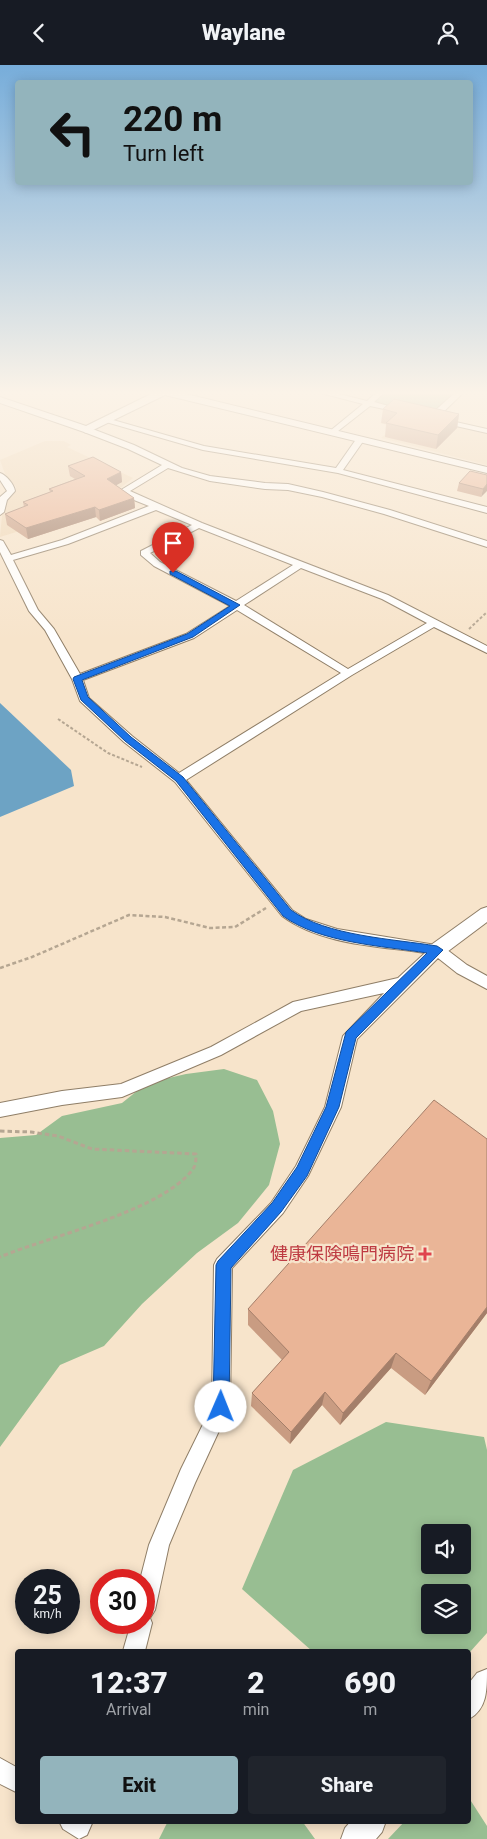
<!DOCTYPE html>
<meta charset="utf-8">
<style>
:root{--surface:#171b24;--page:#20242c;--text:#f1f3f6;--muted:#9ea1a6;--accent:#93b4bc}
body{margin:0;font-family:Roboto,"Noto Sans JP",sans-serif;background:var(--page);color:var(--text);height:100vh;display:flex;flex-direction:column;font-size:19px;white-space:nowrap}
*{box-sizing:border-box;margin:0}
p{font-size:16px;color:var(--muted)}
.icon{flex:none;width:28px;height:28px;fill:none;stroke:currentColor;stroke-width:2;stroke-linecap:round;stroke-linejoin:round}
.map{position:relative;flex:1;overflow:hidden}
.sheet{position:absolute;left:15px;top:1584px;width:456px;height:175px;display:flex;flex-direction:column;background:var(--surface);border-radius:5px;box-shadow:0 2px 12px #0003}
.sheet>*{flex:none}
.guide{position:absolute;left:15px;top:15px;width:458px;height:105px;border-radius:5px;box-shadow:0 2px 12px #0003;background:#93b4bc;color:#111;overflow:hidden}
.fabs{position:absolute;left:421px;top:1459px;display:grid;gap:10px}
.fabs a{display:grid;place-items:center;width:50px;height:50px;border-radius:5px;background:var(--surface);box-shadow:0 2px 12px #0003;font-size:25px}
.speed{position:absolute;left:15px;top:1504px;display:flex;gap:10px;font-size:25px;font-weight:700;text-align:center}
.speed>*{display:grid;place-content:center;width:65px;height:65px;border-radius:50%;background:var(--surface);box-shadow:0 2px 12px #0003;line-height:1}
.speed small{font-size:12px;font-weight:400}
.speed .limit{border:8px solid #d22;background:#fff;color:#111}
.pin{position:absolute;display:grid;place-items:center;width:42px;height:42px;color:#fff;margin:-51px -21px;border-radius:50% 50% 50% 0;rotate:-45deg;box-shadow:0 0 5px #0007}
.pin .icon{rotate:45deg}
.me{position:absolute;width:55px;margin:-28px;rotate:1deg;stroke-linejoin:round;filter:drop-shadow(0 0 4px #0008)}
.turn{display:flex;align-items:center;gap:18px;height:105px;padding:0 25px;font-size:22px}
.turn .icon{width:65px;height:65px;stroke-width:2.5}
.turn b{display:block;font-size:35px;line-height:42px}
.eta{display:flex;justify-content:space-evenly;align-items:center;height:85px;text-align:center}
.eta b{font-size:30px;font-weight:800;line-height:35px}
.action{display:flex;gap:10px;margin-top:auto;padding:10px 25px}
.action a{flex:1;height:58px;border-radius:5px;background:var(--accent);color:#111;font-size:20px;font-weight:800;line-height:58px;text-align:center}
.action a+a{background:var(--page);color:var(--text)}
header{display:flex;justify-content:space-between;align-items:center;height:65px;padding:0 25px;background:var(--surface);font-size:22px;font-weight:800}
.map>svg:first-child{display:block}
</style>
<header><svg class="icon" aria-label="back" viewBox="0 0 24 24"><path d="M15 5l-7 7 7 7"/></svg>Waylane<svg class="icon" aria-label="person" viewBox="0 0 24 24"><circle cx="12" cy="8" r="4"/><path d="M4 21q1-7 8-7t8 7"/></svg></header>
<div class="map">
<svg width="487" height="1774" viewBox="0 0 487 1774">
<rect width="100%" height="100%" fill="#f7e4cb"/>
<path fill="#f0d8b8" d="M394,346L487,368V400L381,373L393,362L380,358Z
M45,376H64L71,380L67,382L133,413L119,424L127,433L0,472L2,450L6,438L16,426V422L5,409L0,395Z"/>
<path fill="#9fbf9a" d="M387,326H456L433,349L374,338Z"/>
<path fill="#98be92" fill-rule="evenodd" d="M224,1004L257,1015L273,1046L280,1079L269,1120L238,1158L197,1188L142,1239L104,1281L60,1300L0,1382V1073L36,1070L62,1051L122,1038L147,1018L186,1009Z
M386,1357L484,1372L487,1385V1568L469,1588L312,1586L242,1524L293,1405ZM430,1468H462V1500H430ZM430,1528H462V1560H430Z
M469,1733L487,1761V1774H388L405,1756H469Z
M168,1756H302L315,1774H159Z"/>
<path fill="#6da3c4" d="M0,638L71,705L74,721L0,752Z"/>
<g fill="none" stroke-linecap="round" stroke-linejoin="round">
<g stroke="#8f7e67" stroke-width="2">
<path id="minor" d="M313,326H327L367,336L378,326H386L374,337L407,346L403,348L370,341L333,370L329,368L330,366L363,339Z
M457,326H465L435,355H429V351Z
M106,353L204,381L336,403L357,373H360L364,375L343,405L487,442V448L338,408L203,385L106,357Z
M438,353L487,364V368L438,357Z
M84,363H90L134,380L182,403L210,411L265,418L288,419L323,427L390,445L487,476V482L384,449L322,432L288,425L265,424L210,416L168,403L130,426L202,458L388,530L487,581V588L434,562L352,610L186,715L292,845L306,854L337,864L442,881L467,900L487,911V924L457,908L438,893L357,974L341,1042L308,1111L283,1148L232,1203L230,1342L195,1418L169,1480L155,1545L150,1553L152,1558L145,1586H123L131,1558H144V1515H140L149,1480L181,1404L212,1341L214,1200L217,1194L271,1138L296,1101L325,1042L343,971L384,928L301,946L221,990L122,1032L62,1040L0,1052V1038L62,1026L121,1019L211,982L293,937L398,913L425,888C378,881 321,880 282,851L175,717L124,677L80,636L72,614L45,565L29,546L0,487V475L3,476L11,490L62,475L149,441L124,431L121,425L162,400L128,384L84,367ZM156,445L192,460L141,486V490L154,501L230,541L186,569L80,609L54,564L38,545L13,495L68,479ZM199,463L293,500L236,536L160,497L150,488ZM301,503L382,534L427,558L348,604L244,540ZM237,545L341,608L179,708L132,671L89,633L83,615L194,573Z
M0,408C6,410 14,419 15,426L7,435L4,447L0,450V432L7,426L0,415Z
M0,1693L18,1703V1728L0,1719Z
M59,1756H93L87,1770L79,1774L63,1764Z"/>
</g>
<g stroke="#8f7e67" stroke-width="2">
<path id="tertiary" d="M157,326H174L487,402V408L165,330L87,368L0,338V332L86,361Z
M487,842V857L443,890L437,892L431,890L428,885L431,880L481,844Z
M487,1604C487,1626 487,1644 469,1654V1618L477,1608Z
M351,1756H386L382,1767L376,1774H341L345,1763Z"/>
</g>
<path stroke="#b5a692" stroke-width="2" stroke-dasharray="3 2" stroke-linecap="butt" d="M469,564L487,547
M58,654L108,688L142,702"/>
<path stroke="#b5a692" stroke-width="2.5" stroke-dasharray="4 2.5" stroke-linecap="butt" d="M0,903L32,892L129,850L165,852L210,863L235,862L266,843"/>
<path stroke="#b5a692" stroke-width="3" stroke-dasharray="4.5 3" stroke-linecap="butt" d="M0,1066L31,1067L58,1071L92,1084L196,1089C196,1094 196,1100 193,1104C162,1146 50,1171 0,1192"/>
<use href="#minor" fill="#fff" fill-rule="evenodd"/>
<use href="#tertiary" fill="#fff" fill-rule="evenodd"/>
</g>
<path fill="#c99c82" d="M383,344L459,349L457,363L436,384L385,372L386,359L381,358Z
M68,401L121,407L122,417L115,420L134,433L135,443L100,456L96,452L28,474L7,460L5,449L24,442L23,437L50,427L49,424L75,414L70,411Z
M487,410L481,432L457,426L459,418Z
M248,1244L487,1248L425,1330L391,1303L340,1360L322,1340L290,1379L251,1341L252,1328L282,1295L248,1260Z"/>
<path fill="#a47f6a" d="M459,349L457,363L436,384L438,370Z
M121,407L122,417L108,425L107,414Z
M487,419V426L481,432L483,424Z
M134,433L135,443L100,456L99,445Z
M95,442L96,452L28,474L26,463Z
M487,1242V1248L425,1330L431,1316Z
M396,1288L391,1303L340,1360L343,1348Z
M325,1327L322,1340L290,1379L291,1367Z"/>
<path fill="#eab597" stroke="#a47f6a" d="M394,334L459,349L438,370L386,358L397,348L383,344Z
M93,392L121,407L107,414L134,433L99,445L95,442L26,463L5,449L28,440L23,437L53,426L49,424L85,411L68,401Z
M470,406L487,410V419L483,424L459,418Z
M434,1035L487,1074V1242L431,1316L396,1288L343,1348L325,1327L291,1367L252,1328L289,1287L248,1244Z"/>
<linearGradient id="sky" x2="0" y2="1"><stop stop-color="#77adda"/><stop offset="0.57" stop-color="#fbf3e8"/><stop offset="1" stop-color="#fbf3e8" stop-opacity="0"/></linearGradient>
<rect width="487" height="575" fill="url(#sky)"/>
<path fill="#1a73e8" stroke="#114b97" d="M170,506H176L240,540L193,572L82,615L88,632L131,672L183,712L291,845C326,871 394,874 437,881L443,885L356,973L339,1042L307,1111L281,1147L231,1203L229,1342L227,1347L221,1350L216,1347L213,1342L216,1200L218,1196L272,1138L297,1102L326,1042L346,967L427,888C383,881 320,878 283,851L176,716L125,676L81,635L73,614L74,612L187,569L230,541L170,509Z"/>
<path fill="#e0444e" stroke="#f7e4cb" stroke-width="2" d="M422.5 1181.5h5v5h5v5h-5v5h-5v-5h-5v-5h5z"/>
<g text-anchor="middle" stroke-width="4.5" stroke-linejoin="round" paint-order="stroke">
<g font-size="18" fill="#be3a42" stroke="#f7e4cb" text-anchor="end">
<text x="414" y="1195">健康保険鳴門病院</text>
</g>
</g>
</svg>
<div class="fabs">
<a><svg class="icon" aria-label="sound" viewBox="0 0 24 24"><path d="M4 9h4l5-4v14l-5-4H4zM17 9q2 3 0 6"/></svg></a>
<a><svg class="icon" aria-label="layers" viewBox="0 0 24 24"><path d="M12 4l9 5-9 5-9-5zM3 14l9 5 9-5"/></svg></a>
</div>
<div class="speed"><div>25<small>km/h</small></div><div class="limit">30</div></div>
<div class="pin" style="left:173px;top:508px;background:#d93025"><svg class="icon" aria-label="arrive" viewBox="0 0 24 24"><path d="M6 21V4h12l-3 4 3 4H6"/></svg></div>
<svg class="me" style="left:221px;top:1342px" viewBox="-20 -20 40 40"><circle r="19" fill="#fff"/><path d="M0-13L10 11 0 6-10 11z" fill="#1a73e8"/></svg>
<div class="guide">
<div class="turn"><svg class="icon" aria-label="left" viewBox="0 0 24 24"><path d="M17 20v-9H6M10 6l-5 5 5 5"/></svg><div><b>220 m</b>Turn left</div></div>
</div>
<section class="sheet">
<div class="eta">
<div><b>12:37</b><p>Arrival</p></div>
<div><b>2</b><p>min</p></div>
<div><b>690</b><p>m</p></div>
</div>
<div class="action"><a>Exit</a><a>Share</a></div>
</section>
</div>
